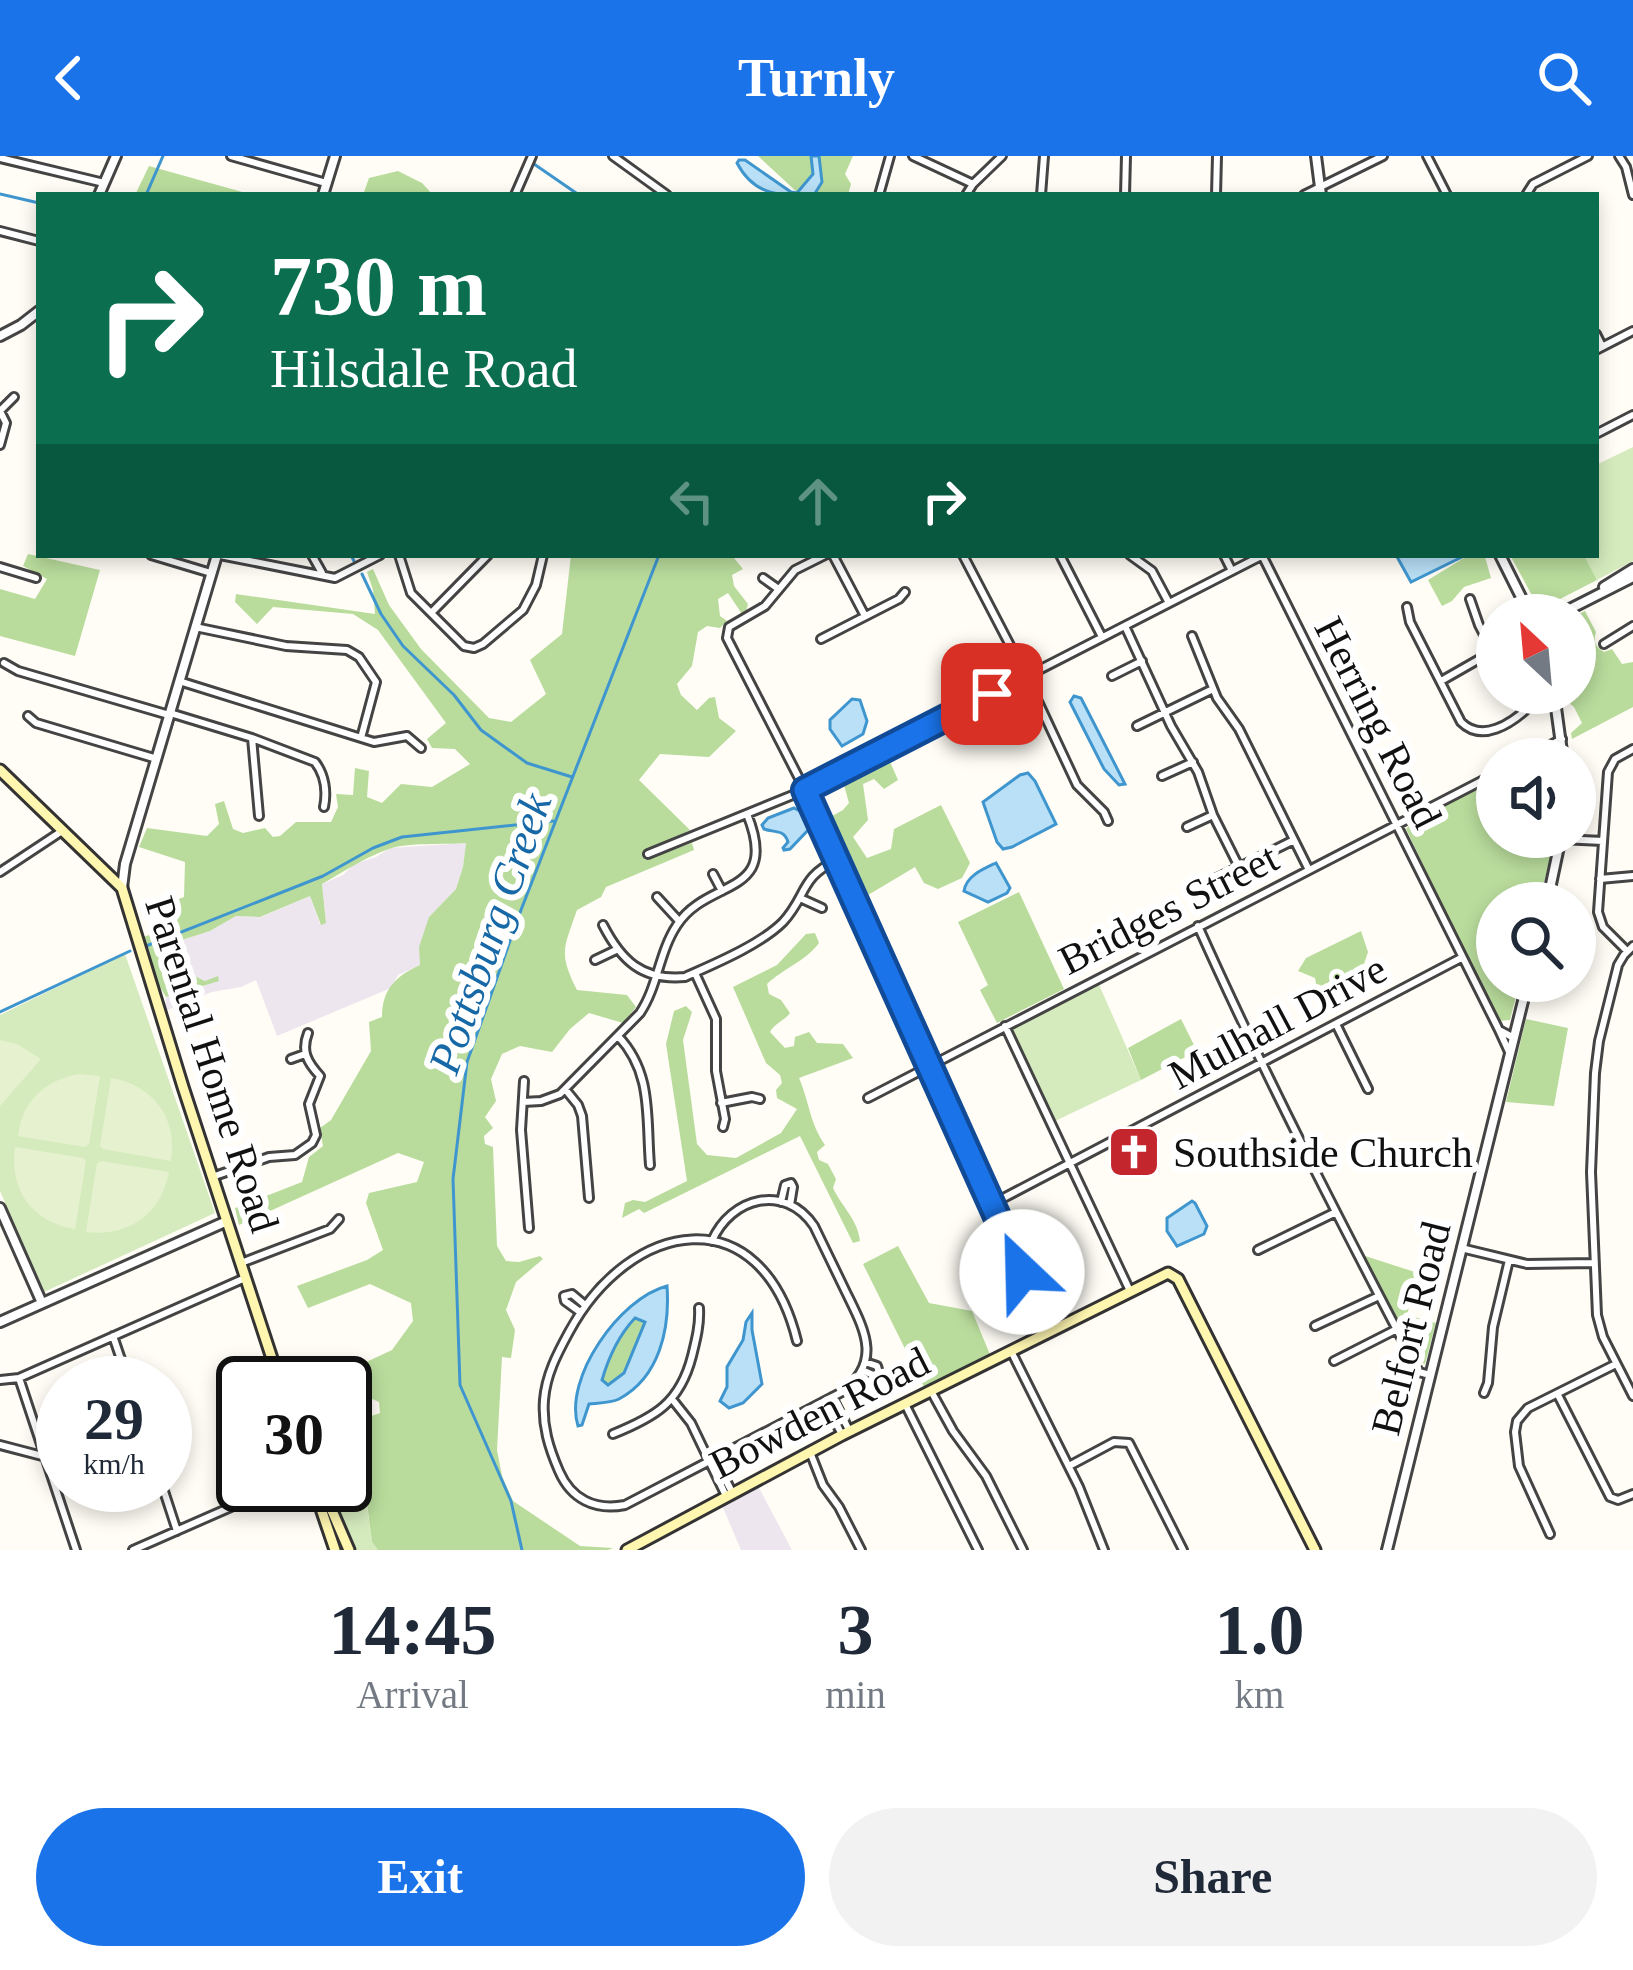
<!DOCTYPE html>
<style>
:root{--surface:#fff;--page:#f2f2f3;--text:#1f2937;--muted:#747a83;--accent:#1a73e8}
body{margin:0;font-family:"Times New Roman",serif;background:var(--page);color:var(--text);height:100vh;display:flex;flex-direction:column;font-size:45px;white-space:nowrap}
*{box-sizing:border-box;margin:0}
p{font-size:39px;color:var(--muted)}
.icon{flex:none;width:66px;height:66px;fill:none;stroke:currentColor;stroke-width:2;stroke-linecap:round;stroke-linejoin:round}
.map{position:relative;height:1394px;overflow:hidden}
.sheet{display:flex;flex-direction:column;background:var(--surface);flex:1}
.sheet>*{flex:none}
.top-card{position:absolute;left:36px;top:36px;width:1563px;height:366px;border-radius:0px;box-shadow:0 6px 18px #0003;background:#0b6e4f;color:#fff;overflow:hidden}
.needle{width:78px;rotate:334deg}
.fabs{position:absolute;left:1476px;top:438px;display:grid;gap:24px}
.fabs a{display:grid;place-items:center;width:120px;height:120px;border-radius:50%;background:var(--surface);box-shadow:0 6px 18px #0003;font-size:60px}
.speed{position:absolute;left:36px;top:1200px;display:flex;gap:24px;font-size:60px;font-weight:700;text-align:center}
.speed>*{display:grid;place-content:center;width:156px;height:156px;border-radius:50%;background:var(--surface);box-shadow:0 6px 18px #0003;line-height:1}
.speed small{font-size:30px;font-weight:400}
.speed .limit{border:6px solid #111;border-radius:18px;background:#fff;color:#111}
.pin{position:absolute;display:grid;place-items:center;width:102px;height:102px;color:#fff;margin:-51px;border-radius:24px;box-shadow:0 6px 18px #0006}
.me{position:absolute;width:132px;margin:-66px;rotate:336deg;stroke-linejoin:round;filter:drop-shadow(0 0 9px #0008)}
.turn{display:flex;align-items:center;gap:42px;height:252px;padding:0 36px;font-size:54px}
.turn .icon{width:156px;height:156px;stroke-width:2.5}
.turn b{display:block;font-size:84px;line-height:102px}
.lanes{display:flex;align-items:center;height:114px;padding:0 36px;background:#0003;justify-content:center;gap:60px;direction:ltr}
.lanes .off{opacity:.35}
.eta{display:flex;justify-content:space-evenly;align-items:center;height:204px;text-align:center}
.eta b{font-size:72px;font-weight:700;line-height:84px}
.cta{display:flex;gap:24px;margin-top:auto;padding:24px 36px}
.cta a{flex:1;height:138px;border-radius:72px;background:var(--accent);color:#fff;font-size:48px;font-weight:700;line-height:138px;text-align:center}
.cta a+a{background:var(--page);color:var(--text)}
header{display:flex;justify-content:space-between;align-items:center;height:156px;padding:0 36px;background:var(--accent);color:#fff;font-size:54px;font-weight:700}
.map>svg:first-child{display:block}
</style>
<header><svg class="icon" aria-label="back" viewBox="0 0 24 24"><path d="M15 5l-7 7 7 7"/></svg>Turnly<svg class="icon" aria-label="search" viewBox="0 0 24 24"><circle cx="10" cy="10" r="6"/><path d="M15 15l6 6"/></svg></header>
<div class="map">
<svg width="1633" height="1394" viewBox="0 0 1633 1394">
<rect width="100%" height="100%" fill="#fffdf5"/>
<path fill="#eee6ef" d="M466,687L463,711L456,733L429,761L420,809L398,819L391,832L277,880L256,824L241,831L212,836L165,855L166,841L218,825H205L185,815L174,791L185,783L210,775L236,760L261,761L310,740L320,768L326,766L322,728L343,719L354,708L376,701L390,692Z
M757,1328L792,1394H741L721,1347Z"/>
<path fill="#d5ebbd" d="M1633,291V405L1597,424L1584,399H1596V309Z
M125,798L215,1057L44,1136L0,1035V859Z
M1097,824L1141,924L1053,966L1009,871Z
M364,1329L372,1386L378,1394H355L331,1341Z"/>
<path fill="#b9dc9c" d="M758,0H811L813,18L798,37Z
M819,0H853L845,18L851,28L848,39H814L822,26Z
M149,10L246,37L248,39H135Z
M398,15L422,27L433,39H363L369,22Z
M28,398L100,414L75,500L0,480V433L35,443L47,423L23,410Z
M571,399H737L734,402L743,413L732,419L734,430L748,448L746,456L742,458L728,437L718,443L720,460L727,465L720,472L707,470L698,476L692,510L677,528L681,539L697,554L709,542L715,541L719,562L736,575L709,601L660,598L639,624L690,674L643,698L645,704L692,687L694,694L606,731L601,741L577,754C564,792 558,796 577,834L627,839L636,851L623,867L589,857L570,873L552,896L520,890L502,898L491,923L496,945L485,961L493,972L484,980L485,988L493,991L497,1090L506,1105L519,1106L540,1100L543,1103L516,1126L506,1154L515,1174L511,1202L502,1201L497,1294L502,1320L513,1345L580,1390L613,1392L608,1394H378L372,1386L365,1333L355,1307L360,1295L354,1282H345V1269L380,1257L379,1246L370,1242L345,1253V1227H335L332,1222L392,1194L413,1165L411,1147L370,1128L308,1152L297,1130L367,1104L383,1094L366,1047L369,1037L417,1026L424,1006L398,997L239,1069L235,1052L302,1026L309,1001L323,990L320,972L331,964L371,895L369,866L382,861C382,833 396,820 420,809L419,791L429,761L456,733L463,711L466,687C444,689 408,686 389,693C364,702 343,716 322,728L326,767L321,769L310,740L260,761L236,760L210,775L185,783L174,791L185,815L205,825L218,820L219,825L166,841L157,826L143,781L164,774L163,749L184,741L185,706L139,691L147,672L207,680L219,668L215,648L224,645L233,673L243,677L265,672L273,681L280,680L296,666H331L338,651L336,638L353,639L355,612L369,615L367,641L382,647L401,628L432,631L470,608L455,593L432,592L427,583L446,567L378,474L353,458L273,451L257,468L235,446L236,438L375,458L373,434L367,416L373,413L389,449L421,493L489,562L511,566L546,538L530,504L562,478Z
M1469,399L1485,401L1491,422L1464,431L1452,445L1442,450L1428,424Z
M1510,399H1584L1597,424L1560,443H1534Z
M1585,455L1596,476C1593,486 1595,490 1604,496L1612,493L1622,508L1633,506V551L1572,583L1571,577L1582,567L1574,551L1568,546L1566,537H1575V460Z
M887,599L898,624L884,633L874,623L863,628L868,664L853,681L867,702L891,693L894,673L941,649L970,707L962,722L938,733L924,727L915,711L863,742L825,664L843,654L849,647L842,622Z
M1481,628L1497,654V681H1555L1539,747H1497V825H1520L1510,864L1498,865L1406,673L1410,668Z
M1019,736L1064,833L997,867L980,834L988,829L958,766Z
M1361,775L1368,796L1364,808L1317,833L1315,822L1298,815L1306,802Z
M815,777L819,787C806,805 784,812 767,828L769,838L781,844L790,857C784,865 775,867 770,876L785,892L794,890L795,881L809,876L817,887L843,888L853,902L799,922C809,945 810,968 825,989L817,996L819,1004L828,1008L836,1023L833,1032C842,1051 858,1064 860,1085L853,1087L800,980L644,1057L639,1053L622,1062L625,1047L633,1044L645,1046L687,1025L666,888L674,855L686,850L692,856L683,884L697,988L707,999L736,1002L781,977L797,953L777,942L776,934L782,927L780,919L766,907L733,831L777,809L806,778Z
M1181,863L1197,895L1141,924L1128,892Z
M1526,863L1568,872L1554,950L1506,946Z
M898,1090L929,1147L972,1155L991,1201L926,1235L863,1108Z
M1362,1099L1418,1117L1407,1159L1436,1167L1425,1208L1420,1207Z
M635,1161L646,1165L624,1217L608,1229L602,1224C609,1200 618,1180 635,1161Z"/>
<path fill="#e6f2cf" d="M0,884L17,888L41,903L0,950Z
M79,918L100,920L89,988L85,991L18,980C22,945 45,924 79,918Z
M111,922C153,929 178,962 171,1005L103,993L100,990Z
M15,991L83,1002L86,1005L75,1073C32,1066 9,1034 15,991Z
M101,1005L169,1016C161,1058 129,1081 86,1076L97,1007Z"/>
<path fill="#b9e0f7" stroke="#3f96cf" stroke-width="3" fill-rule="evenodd" d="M811,0H819L822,26L814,39C780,39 755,41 737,7L739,4H745L791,36L797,37L813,18Z
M1396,399H1466L1411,426Z
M1074,540L1081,542L1125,628L1119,629L1104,613L1070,546Z
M852,543L860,544L867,565L863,578L842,590L830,573V564Z
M1028,617L1035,625L1056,668L1012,691L1003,693L997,686L983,646L1020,619Z
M794,652L804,657L809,673L790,693L784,694L783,692L788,686C784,673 775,677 764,673L762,669L768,662Z
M996,707L1010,732L1007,737L988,746L964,735C966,720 983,713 996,707Z
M1192,1045L1195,1047L1207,1070L1204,1078L1177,1090L1167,1075V1062Z
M667,1130C670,1172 660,1221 619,1243C611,1247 599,1247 589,1248L582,1269L578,1270C563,1222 620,1142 667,1130ZM635,1162L645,1166L624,1217L608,1229L602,1224C609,1200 618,1180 635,1162Z
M752,1157V1174L762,1228L743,1247L729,1252L720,1245L727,1231V1211L743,1184L746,1166Z"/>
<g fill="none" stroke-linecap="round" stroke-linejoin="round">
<path stroke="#3f96cf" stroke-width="3" d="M534,8L579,39
M0,38L39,47
M146,39L163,0
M351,399L354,405
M362,418L381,458L403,490L454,539L481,574L527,607L572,621
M146,790L323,720L373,692L402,681L553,665
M0,856L130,795
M522,1394L511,1345L460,1229L453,1023L467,906L521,754L659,399"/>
<g stroke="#444" stroke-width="12">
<path id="minor" d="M231,0L326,27
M613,0L667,39
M913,0L973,28
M1427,0L1447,39
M1619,0L1626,11L1633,39
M0,2L104,27
M515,39L532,0
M879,39L890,0
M966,39L973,28L1002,0
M1041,39L1044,0
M1125,39L1126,0
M1216,39L1217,0
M1304,39L1383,0
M1526,39L1533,28L1588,0
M0,75L39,85
M1596,178L1602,190
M1596,194L1633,175
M0,255L14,241
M1596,278L1633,259
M0,289L6,267L0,255
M151,399L211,417
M220,399L335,422L380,399
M312,399L322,417
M399,399L411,437L464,490L474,492L483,488L523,454L536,429L543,399
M825,399L795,414L765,450L729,471L727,482L805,634L1049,1176
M833,399L865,460
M963,399L1026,520L1077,629L1104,656L1108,665
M1060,399L1102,481
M1130,399L1152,415L1169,447
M1224,399L1232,415
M1262,399L1499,874L1514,882
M0,411L36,422
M763,422L777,432
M1470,443L1479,469L1493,496
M1407,451L1410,466L1461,566C1482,587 1511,568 1530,550
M432,456L488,399
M1125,470L1171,570L1198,616L1213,659L1239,711
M195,471L286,490L347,494L359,501L376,526L361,582
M1192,480L1217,542L1239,573L1308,712
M821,483L899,443L905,436
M1604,488L1633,470
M4,507L18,515L169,559
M1112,520L1142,505
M179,525L374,586L407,580L421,592
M1441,525L1497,493
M170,557L252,582L315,606C325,619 327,636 324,651
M28,560L36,567L157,603
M1137,570L1213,533
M252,582L259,660
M1523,603L1562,583
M1162,620L1193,606
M1187,671L1213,659
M1560,683L1603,685
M648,698L805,634L1263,399
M0,716L62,675
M713,718L722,735
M1600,723L1633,720
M1213,724L1294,684
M657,741L679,765
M800,742L822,752
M603,769C621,804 642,825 685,821C714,808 760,789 783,766C807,740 800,721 837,704
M1198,770C1266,922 1342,1069 1419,1216L1430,1219
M1633,790L1624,799L1618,809L1599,885L1595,917L1591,1016L1597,1159L1603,1181L1633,1240
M1627,795L1603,771L1598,756L1608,616L1615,603L1633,593
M595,804L616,794
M695,817L716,863V915L725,963L723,971
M1336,868L1368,933
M1005,870L1130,1135
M1499,874L1510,898
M618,880C653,917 646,961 650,1009
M291,903L305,898
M524,925L521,974L529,1072
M565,933L578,949L582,960L589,1042
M868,942L1497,617
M523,946L541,945L560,938L640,857C658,830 659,796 677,769C708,721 781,742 747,658
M721,947L752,941L760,943
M212,1021L269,1001L295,999L312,987L316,979L309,948L320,920C307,906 301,895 308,877
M781,1046L785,1029L791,1027L793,1031L790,1049
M992,1048L1461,802
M712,1085C731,1041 785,1027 814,1070C824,1091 834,1111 844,1132C862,1170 885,1204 842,1236L625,1349C595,1355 571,1343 559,1315C549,1292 542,1270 544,1244C546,1219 557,1198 569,1176C630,1063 761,1039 797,1185
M1461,1092L1527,1108L1594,1107
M1258,1094L1336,1056
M241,1107L330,1073L339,1063
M580,1156L565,1145L564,1140L572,1138L585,1149
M1315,1170L1379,1140
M113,1180L129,1227
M1011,1195L1079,1331L1104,1394
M1334,1205L1397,1173
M862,1214L873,1219L879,1217L877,1210L865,1206
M19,1222L76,1394
M0,1224L19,1222L245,1122
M931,1235L953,1275L986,1320L1023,1394
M1484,1237L1488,1227L1493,1171L1509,1104
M1558,1239L1610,1341L1618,1344L1633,1338
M832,1241L850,1276
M672,1243L691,1267L726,1340
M825,1245L842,1279
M905,1248L978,1394
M613,1278C655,1261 680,1247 692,1200C696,1184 700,1169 699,1152
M0,1289L46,1301
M810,1296L823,1329L839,1351L861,1394
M711,1305L717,1307L732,1336
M1069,1310L1114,1286L1129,1287L1183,1394
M162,1329L177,1375
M1550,1378L1519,1310L1515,1276L1517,1265L1528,1252L1616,1208
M133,1394L281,1329"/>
</g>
<g stroke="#444" stroke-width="14">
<path id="tertiary" d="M1316,0L1321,39
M99,39L116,0
M323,39L335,0
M0,180L21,169L39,155
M1500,399L1530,459
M1604,431L1633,413
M1558,459L1633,421
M1554,537L1563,603
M122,732L125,708L217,399
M1547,747L1561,681
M0,1052L42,1147
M0,1166L227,1065
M1387,1394L1528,825"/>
</g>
<g stroke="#333" stroke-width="15">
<path id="secondary" d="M0,614L122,732L183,931L280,1227
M313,1329L335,1394
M321,1329L349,1394
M627,1394L842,1279L1168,1117L1178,1123L1315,1394"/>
</g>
<use href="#minor" stroke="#fff" stroke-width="6"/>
<use href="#tertiary" stroke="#fff" stroke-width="8"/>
<use href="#secondary" stroke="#fff6b0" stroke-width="9"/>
</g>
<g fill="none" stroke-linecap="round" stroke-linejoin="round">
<g stroke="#114b97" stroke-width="30">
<path id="route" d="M992,538L805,634L1022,1116"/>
</g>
<use href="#route" stroke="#1a73e8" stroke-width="21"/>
</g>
<defs>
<g id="church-square" transform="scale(2.7)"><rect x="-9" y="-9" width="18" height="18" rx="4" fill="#c4262e" stroke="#fff"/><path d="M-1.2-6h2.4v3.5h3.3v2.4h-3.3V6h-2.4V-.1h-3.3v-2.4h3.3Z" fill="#fff"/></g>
</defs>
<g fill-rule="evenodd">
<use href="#church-square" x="1134" y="996"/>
</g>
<g text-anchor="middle" stroke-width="12" stroke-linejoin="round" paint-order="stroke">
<g font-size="42" fill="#111" stroke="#fff">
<text transform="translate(1379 566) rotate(63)" y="15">Herring Road</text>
<text transform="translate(1168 752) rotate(-27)" y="15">Bridges Street</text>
<text transform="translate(1277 865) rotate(-28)" y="15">Mulhall Drive</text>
<text transform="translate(213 908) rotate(72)" y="15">Parental Home Road</text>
<text transform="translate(1410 1172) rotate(-76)" y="15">Belfort Road</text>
<text transform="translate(819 1256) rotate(-27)" y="15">Bowden Road</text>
</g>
<g font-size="42" fill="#111" stroke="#fff" text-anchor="start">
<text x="1173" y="1011">Southside Church</text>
</g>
<g font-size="45" font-style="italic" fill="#1768a6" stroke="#fff">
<text transform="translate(489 777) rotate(-71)" y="16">Pottsburg Creek</text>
</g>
</g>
</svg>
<div class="fabs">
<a><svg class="needle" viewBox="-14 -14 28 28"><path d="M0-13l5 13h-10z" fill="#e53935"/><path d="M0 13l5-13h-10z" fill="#747a83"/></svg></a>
<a><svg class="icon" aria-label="sound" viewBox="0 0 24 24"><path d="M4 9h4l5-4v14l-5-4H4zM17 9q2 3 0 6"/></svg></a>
<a><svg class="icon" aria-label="search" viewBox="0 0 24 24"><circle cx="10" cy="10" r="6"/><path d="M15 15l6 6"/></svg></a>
</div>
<div class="speed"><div>29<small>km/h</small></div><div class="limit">30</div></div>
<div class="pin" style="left:992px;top:538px;background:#d93025"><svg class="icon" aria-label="arrive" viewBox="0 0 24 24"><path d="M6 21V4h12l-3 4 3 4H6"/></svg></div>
<svg class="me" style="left:1022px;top:1116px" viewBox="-20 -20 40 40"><circle r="19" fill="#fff"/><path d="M0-13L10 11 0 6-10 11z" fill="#1a73e8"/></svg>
<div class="top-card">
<div class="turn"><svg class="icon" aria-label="right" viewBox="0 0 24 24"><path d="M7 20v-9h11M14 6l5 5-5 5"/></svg><div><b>730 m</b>Hilsdale Road</div></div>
<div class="lanes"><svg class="icon off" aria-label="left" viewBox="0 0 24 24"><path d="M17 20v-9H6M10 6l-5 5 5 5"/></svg><svg class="icon off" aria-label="ahead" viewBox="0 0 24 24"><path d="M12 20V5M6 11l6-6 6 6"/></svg><svg class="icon" aria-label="right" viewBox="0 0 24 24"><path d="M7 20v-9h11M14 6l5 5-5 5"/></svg></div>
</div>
</div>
<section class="sheet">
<div class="eta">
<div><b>14:45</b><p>Arrival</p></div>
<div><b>3</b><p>min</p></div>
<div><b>1.0</b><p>km</p></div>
</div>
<div class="cta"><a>Exit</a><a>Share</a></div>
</section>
